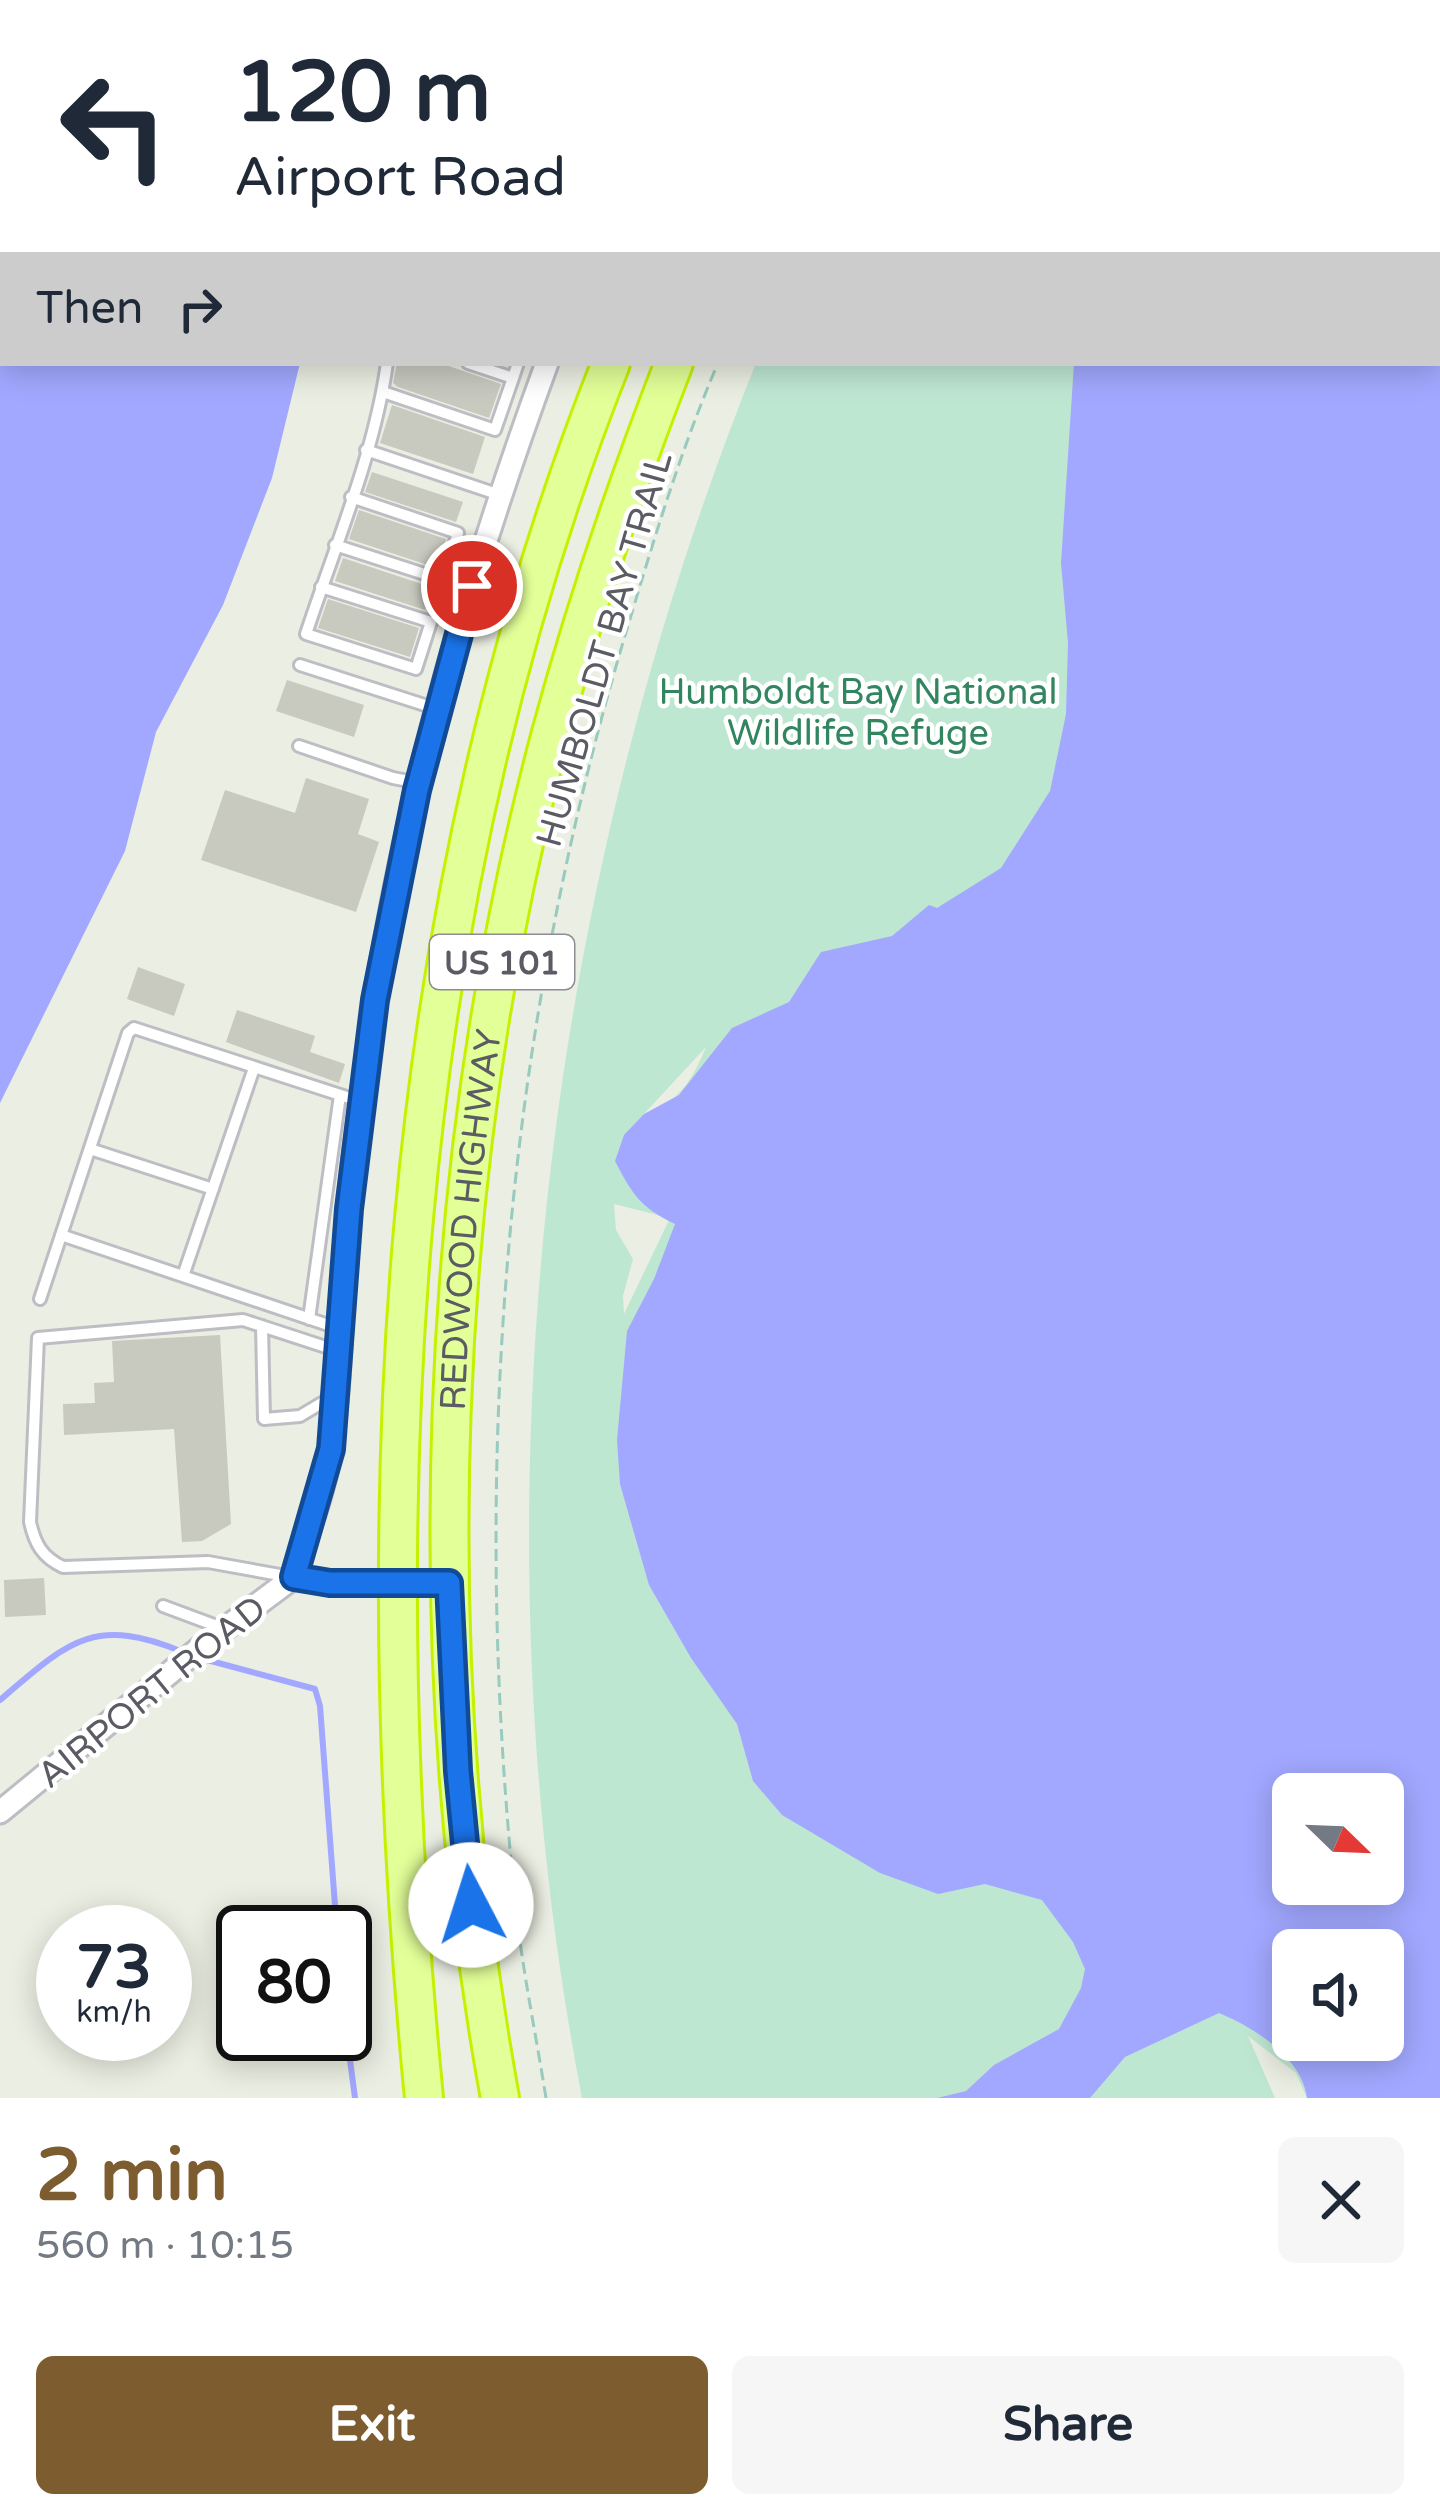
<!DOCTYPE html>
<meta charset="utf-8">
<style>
:root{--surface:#fff;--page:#f6f6f7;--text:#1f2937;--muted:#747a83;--accent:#7d5c30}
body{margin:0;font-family:"Varela Round",sans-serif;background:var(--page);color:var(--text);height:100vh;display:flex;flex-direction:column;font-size:45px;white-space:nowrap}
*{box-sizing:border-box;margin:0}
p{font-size:39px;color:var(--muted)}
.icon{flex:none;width:66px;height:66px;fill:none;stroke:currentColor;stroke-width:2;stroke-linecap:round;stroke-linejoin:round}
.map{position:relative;height:2098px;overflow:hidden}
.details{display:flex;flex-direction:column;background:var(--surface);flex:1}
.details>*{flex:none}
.top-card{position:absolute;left:0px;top:0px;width:1440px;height:366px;box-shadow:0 6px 30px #0003;background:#fff;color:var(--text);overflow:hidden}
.needle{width:78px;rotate:113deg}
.tools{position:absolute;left:1272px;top:1773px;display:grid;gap:24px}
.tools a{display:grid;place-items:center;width:132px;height:132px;border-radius:18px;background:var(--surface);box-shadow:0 6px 30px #0003;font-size:60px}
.speed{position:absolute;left:36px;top:1905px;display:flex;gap:24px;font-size:60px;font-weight:700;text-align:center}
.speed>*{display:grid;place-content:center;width:156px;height:156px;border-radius:50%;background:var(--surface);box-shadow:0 6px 30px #0003;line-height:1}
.speed small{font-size:30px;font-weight:400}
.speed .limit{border:6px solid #111;border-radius:18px;background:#fff;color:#111}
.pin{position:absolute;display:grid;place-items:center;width:102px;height:102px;color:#fff;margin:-51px;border:6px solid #fff;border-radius:50%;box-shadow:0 3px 12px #0007}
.me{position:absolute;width:132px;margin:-66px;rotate:355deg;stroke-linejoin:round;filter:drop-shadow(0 0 9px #0008)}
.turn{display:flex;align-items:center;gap:42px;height:252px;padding:0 36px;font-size:54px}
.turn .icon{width:156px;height:156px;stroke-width:2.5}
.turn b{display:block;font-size:84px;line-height:102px}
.then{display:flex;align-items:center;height:114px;padding:0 36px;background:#0003;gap:24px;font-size:45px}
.round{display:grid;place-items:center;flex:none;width:126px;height:126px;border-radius:18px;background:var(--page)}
.summary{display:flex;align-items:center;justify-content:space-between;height:204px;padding:0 36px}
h1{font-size:72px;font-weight:700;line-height:90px;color:var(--accent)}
.primary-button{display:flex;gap:24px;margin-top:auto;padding:24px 36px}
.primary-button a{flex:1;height:138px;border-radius:18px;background:var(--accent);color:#fff;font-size:48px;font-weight:700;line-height:138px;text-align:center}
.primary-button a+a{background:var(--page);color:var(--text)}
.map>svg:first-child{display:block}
</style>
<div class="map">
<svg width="1440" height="2098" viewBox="0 0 1440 2098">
<rect width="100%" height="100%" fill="#ebeee2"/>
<path fill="#bee7d2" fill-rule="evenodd" d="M1054,0H1440V2098H1307L1296,2073L1248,2036L1275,2098H582C471,1521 537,908 756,363H1437V3H1054ZM706,1047C692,1081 678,1103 643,1115ZM614,1204L670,1218L624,1314L623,1296L633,1259L616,1230ZM1293,1794H1383V1884H1293ZM1293,1950H1383V2040H1293Z"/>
<path fill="#a2a8ff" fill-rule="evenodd" d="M0,0H384L3,3V363H300L272,478L223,605L156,732L125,851L0,1103Z
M1083,0H1440V2098H1307C1302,2057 1253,2027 1219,2013L1125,2057L1090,2098H937L966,2091L994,2065L1059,2029L1081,1988L1085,1969L1073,1942L1042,1900L985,1884L938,1894L880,1873L782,1815L753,1781L737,1724L691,1658L649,1585L620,1484L617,1440L627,1331L654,1279L675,1224C641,1208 632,1194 615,1161L624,1135L644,1114L679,1095L732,1028L789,1002L821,952L892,936L929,905L937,908L1001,868L1050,791L1066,714L1068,643L1061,563L1074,363H1437V3H1082ZM1293,1794H1383V1884H1293ZM1293,1950H1383V2040H1293Z"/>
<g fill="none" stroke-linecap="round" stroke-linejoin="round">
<path stroke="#a2a8ff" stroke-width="6" d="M196,1657L315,1689L320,1706L337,1932
M0,1700C68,1642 93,1615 183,1652
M345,2022L355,2098"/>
</g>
<path fill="#c8c9bf" d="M397,363H440L501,384L489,418L398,387L393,383Z
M392,405L485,437L473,474L380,443Z
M372,472L463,502L456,522L365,492Z
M359,510L446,539L437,568L349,539Z
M343,558L431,587L425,610L335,581Z
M328,599L419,628L410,657L318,628Z
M287,680L364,705L354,737L276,711Z
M306,778L369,799L358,834L379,842L356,912L201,860L225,790L295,813Z
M138,967L185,984L174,1016L127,999Z
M237,1010L315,1036L310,1052L345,1064L339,1083L226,1042Z
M220,1335L231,1524L202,1541L182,1542L174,1429L64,1435L63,1404L95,1403L94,1383L114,1382L112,1341Z
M44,1578L46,1615L5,1617L4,1580Z"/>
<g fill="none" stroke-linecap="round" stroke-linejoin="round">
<g stroke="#bdbdc4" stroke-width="16">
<path id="service" d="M468,363L513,378L518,363
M383,392L495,430L513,378
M366,450L500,495
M335,545L443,580L458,533L351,497
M321,587L431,622L416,669L306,634C335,546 374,455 387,363
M300,665L437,709
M299,746L393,778L419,783
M90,1149L213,1189
M61,1235L340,1329
M183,1276L254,1068
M40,1299L128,1033L134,1028L362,1102
M309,1319L340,1095
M262,1326L264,1419L300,1416L335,1395
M291,1577L208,1562L63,1567C42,1557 35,1544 30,1522L38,1338L243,1320L338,1351
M163,1606L222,1628"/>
</g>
<g stroke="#bdbdc4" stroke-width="27">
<path id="minor" d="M708,3L710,0
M294,1577C306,1535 325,1490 331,1446C342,1369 341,1289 348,1210C355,1141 365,1072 375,1003C408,785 471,570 547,363
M0,1812L211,1639L294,1577L330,1583H449"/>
</g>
<g stroke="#c5f100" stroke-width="42">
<g id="trunk">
<path d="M776,3L778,0"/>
<path d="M842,3L844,0"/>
<path d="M424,2098C367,1515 392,913 611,363"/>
<path id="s1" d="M500,2098C419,1655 435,1168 551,733C585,607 627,484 674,363"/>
</g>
</g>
<path stroke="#98cabf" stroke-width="3" stroke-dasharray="12 6" stroke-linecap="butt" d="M889,3L891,0
M546,2098C536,2035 523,1973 516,1910C470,1480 502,1043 627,629C654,539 681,449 718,363"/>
<use href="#service" stroke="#fff" stroke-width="10"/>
<use href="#minor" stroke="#fff" stroke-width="21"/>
<use href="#trunk" stroke="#e2ff98" stroke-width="36"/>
</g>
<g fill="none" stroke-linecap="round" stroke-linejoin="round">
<g stroke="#114b97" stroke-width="30">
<path id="route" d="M471,1905L458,1771L449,1583H330L294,1577L331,1449L349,1209L375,1000L417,790L472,586"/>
</g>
<use href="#route" stroke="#1a73e8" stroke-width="21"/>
</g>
<g text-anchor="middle" stroke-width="9" stroke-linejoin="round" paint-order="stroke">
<rect fill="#fff" stroke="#8c8c92" stroke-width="3" x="430" y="935" width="144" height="54" rx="9"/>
<g font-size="33" font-weight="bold" fill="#5b5b64">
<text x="502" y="974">US 101</text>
</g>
<g font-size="36" fill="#5b5b64" stroke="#fff">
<text transform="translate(603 649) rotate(-74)" y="13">HUMBOLDT BAY TRAIL</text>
<text dy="13" stroke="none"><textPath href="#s1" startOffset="882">REDWOOD HIGHWAY</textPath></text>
<text transform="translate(151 1691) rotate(-39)" y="13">AIRPORT ROAD</text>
</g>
<g font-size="36" fill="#31855f" stroke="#fff">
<text x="858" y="704">Humboldt Bay National<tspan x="858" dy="41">Wildlife Refuge</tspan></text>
</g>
</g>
</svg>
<div class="tools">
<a><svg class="needle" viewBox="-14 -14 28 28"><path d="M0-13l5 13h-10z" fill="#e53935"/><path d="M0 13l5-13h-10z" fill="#747a83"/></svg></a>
<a><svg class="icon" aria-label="sound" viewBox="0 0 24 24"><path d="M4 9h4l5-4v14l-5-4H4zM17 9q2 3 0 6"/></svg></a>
</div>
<div class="speed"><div>73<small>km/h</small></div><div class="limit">80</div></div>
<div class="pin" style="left:472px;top:586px;background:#d93025"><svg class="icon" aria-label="arrive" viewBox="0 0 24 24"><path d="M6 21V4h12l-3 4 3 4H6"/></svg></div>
<svg class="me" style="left:471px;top:1905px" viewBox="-20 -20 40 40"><circle r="19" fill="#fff"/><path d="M0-13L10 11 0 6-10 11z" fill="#1a73e8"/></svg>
<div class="top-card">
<div class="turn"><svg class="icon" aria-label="left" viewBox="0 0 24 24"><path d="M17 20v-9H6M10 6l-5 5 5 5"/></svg><div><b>120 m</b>Airport Road</div></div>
<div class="then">Then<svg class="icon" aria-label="right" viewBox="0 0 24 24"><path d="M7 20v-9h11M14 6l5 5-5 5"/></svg></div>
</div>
</div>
<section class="details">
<div class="summary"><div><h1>2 min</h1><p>560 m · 10:15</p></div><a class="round"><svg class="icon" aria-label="close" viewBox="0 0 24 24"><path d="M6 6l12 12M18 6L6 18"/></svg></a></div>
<div class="primary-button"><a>Exit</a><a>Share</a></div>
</section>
